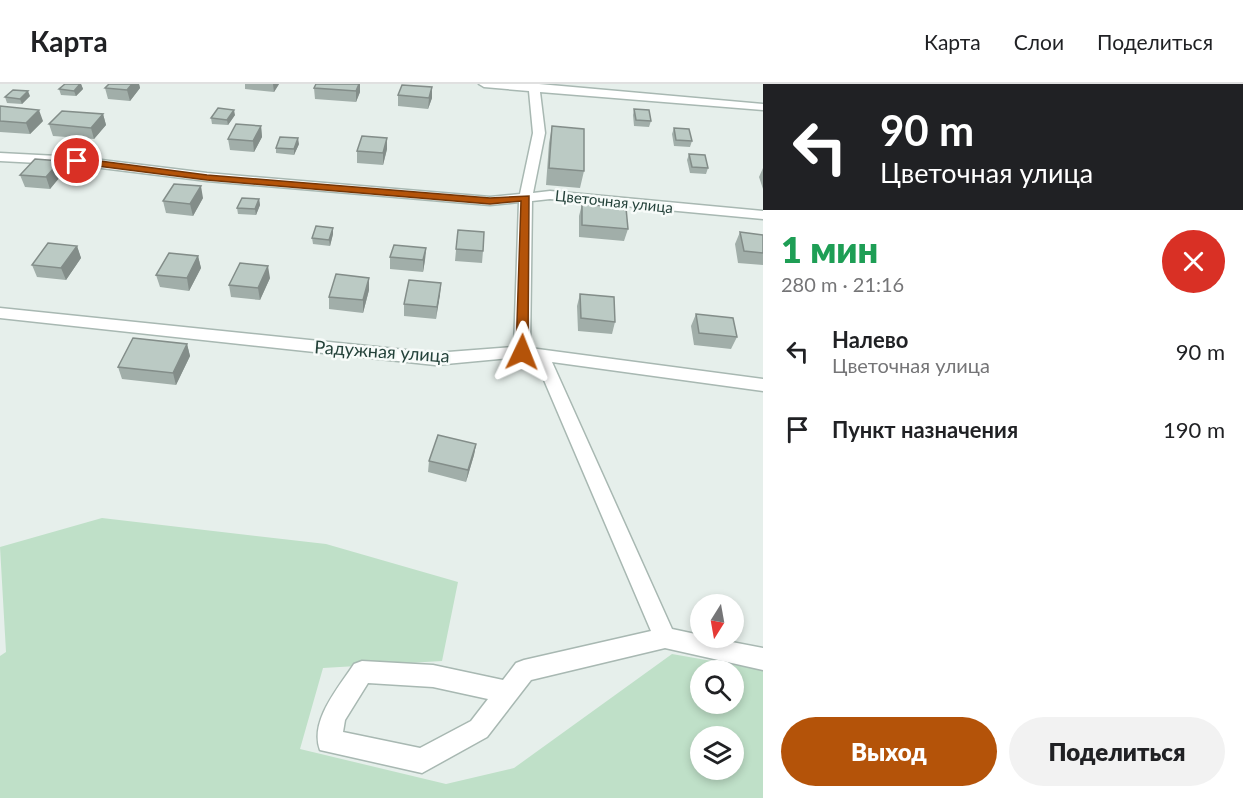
<!DOCTYPE html>
<html lang="ru">
<meta charset="utf-8">
<style>
:root{--surface:#fff;--page:#f2f2f2;--text:#202124;--muted:#757577;--line:#e0e0e0;--accent:#b45309}
body{margin:0;font-family:Lato,sans-serif;background:var(--page);color:var(--text);height:100vh;display:flex;flex-direction:column;font-size:22px;white-space:nowrap}
*{box-sizing:border-box;margin:0}
p{font-size:20px;color:var(--muted)}
.icon{flex:none;width:33px;height:33px;fill:none;stroke:currentColor;stroke-width:2;stroke-linecap:round;stroke-linejoin:round}
.map{position:relative;flex:1;overflow:hidden}
.details{display:flex;flex-direction:column;background:var(--surface);width:480px}
.details>*{flex:none}
.banner{background:#202124;color:#fff;overflow:hidden}
.needle{width:39px;rotate:191deg}
.controls{position:absolute;left:690px;top:510px;display:grid;gap:12px}
.controls a{display:grid;place-items:center;width:54px;height:54px;border-radius:50%;background:var(--surface);box-shadow:0 3px 9px #0003;font-size:30px}
.pin{position:absolute;display:grid;place-items:center;width:51px;height:51px;color:#fff;margin:-26px;border:3px solid #fff;border-radius:50%;box-shadow:0 2px 6px #0007}
.me{position:absolute;width:66px;margin:-33px;rotate:2deg;stroke-linejoin:round;filter:drop-shadow(0 0 4px #0008)}
.turn{display:flex;align-items:center;gap:21px;height:126px;padding:0 18px;font-size:27px}
.turn .icon{width:78px;height:78px;stroke-width:2.5}
.turn b{display:block;font-size:42px;line-height:51px}
.round{display:grid;place-items:center;flex:none;width:63px;height:63px;border-radius:32px;background:var(--page)}
.summary{display:flex;align-items:center;justify-content:space-between;height:102px;padding:0 18px}
h1{font-size:36px;font-weight:800;line-height:45px;color:#1e9e55}
.cta{display:flex;gap:12px;margin-top:auto;padding:12px 18px}
.cta a{flex:1;height:69px;border-radius:36px;background:var(--accent);color:#fff;font-size:24px;font-weight:800;line-height:69px;text-align:center}
.cta a+a{background:var(--page);color:var(--text)}
ul{padding:0;list-style:none}
li{display:flex;align-items:center;gap:18px;height:78px;padding:0 18px}
li div{flex:1}
li b{display:block;font-size:22px}
li em{font-style:normal}
header{display:flex;align-items:center;gap:36px;box-sizing:border-box;height:84px;padding:0 30px;background:var(--surface);border-bottom:2px solid var(--line)}
header strong{font-size:28px}
nav{display:flex;gap:33px;margin-inline-start:auto;font-size:21px}
main{display:flex;flex:1;min-height:0}
.map>svg:first-child{display:block}
</style>
<header>
<strong>Карта</strong>
<nav><a>Карта</a><a>Слои</a><a>Поделиться</a></nav>
</header>
<main>
<div class="map">
<svg width="763" height="714" viewBox="0 0 763 714">
<rect width="100%" height="100%" fill="#e6efeb"/>
<path fill="#bfe0c8" fill-rule="evenodd" d="M102,434L326,460L458,498L442,577L323,584L300,665L446,700L514,684L672,570L763,586V714H0V572L6,568L0,463ZM700,586H734V620H700ZM700,652H734V686H700Z"/>
<g fill="none" stroke-linecap="round" stroke-linejoin="round">
<g stroke="#a8b8b2" stroke-width="3">
<path id="minor" d="M479,0H539L763,20V26L540,8L545,49L533,109L550,107L763,127V135L550,115L532,117L530,264L763,295V307L552,278L672,545L700,551V554H711L763,564V586L665,564L531,596L487,653L422,689L320,666C309,637 339,603 354,580L362,577L433,581L503,596L516,579L524,576L651,547L535,275L522,273L435,281L0,234V224L435,269L514,263L519,118L490,121L207,97L77,81L0,77V69L77,73L207,89L490,113L520,110L533,49L529,7L484,3ZM368,599L433,603L488,615L471,637L420,664L343,648L345,636Z"/>
</g>
<use href="#minor" fill="#fff" fill-rule="evenodd"/>
</g>
<path fill="#a1aea9" d="M65,0H81L83,5L76,12L61,11L59,5Z
M109,0H139L140,4L130,17L108,15L105,4Z
M245,0H279L274,8L245,5Z
M316,0H360V8L356,18L315,15L314,4Z
M432,3V14L428,25L398,22V11Z
M30,12L22,20L7,19L5,13Z
M0,22L43,37L30,50L0,48Z
M634,25L651,37L649,43L634,42L633,31Z
M103,30L106,41L94,55L53,52L49,40Z
M235,31L228,41L212,40L211,34Z
M261,42L262,53L254,68L230,66L228,55Z
M552,42L584,87L580,104L546,101L549,59Z
M674,44L692,57L690,63L674,62L672,50Z
M387,54V65L383,81L357,79V67Z
M299,60L294,71L276,69V64Z
M689,70L708,84L706,90L690,89L687,76Z
M763,84V105L759,93Z
M64,88L50,105L25,103L20,91Z
M203,114L193,132L166,129L163,117Z
M259,115L260,121L256,131L238,130L237,124Z
M582,120L628,145L624,157L579,153V132Z
M458,146L483,167L482,179L455,177Z
M740,148L763,151V181L738,179L735,160Z
M333,150L330,162L313,160L312,154Z
M77,162L81,174L66,196L37,193L32,181Z
M426,164L425,176L423,188L390,185V173Z
M198,172L201,184L189,207L160,203L156,191Z
M270,194L260,216L231,213L229,201Z
M369,194V206L363,229L329,225V213Z
M441,199L436,235L404,232V220Z
M580,210L615,238L612,250L578,247L577,222Z
M696,230L737,253L731,265L694,261L691,242Z
M187,260L190,272L176,301L122,295L118,283Z
M476,360L474,371L466,398L428,388L429,377Z"/>
<path fill="#838d89" d="M80,0H81L83,5L76,12L74,7Z
M132,0H139L140,4L130,17L127,6Z
M273,0H279L274,8Z
M359,0H360V8L356,18V7Z
M432,3V14L428,25L429,14Z
M28,7L30,12L22,20L20,15Z
M39,26L43,37L30,50L26,39Z
M234,26L235,31L228,41L227,36Z
M103,30L106,41L94,55L91,44Z
M261,42L262,53L254,68L253,57Z
M298,54L299,60L294,71V65Z
M387,54V65L383,81V69Z
M60,77L64,88L50,105L46,93Z
M201,102L203,114L193,132L190,120Z
M259,115L260,121L256,131L255,125Z
M333,144V150L330,162L329,156Z
M77,162L81,174L66,196L61,184Z
M426,164L425,176L423,188V176Z
M198,172L201,184L189,207L187,194Z
M268,182L270,194L260,216L258,204Z
M369,194V206L363,229V216Z
M441,199L440,211L436,235L437,223Z
M187,260L190,272L176,301L173,289Z
M476,360L474,371L466,398L468,386Z"/>
<path fill="#bbcac4" stroke="#838d89" stroke-width="1.5" d="M65,0H80L74,7L59,5Z
M109,0H132L127,6L105,4Z
M316,0H359L356,7L314,4Z
M402,1L432,3L429,14L398,11Z
M13,6L28,7L20,15L5,13Z
M0,22L39,26L26,39L0,37Z
M218,24L234,26L227,36L211,34Z
M634,25L649,26L651,37L636,36Z
M62,27L103,30L91,44L49,40Z
M236,40L261,42L253,57L228,55Z
M552,42L584,45V87L549,84Z
M674,44L689,45L692,57L676,56Z
M362,52L387,54L383,69L357,67Z
M280,53L298,54L294,65L276,64Z
M689,70L705,71L708,84L692,83Z
M35,75L60,77L46,93L20,91Z
M174,100L201,102L190,120L163,117Z
M242,114L259,115L255,125L237,124Z
M582,120L626,124L628,145L582,141Z
M316,142L333,144L329,156L312,154Z
M458,146L484,148L483,167L456,165Z
M740,148L763,151V169L744,167Z
M48,159L77,162L61,184L32,181Z
M394,161L426,164L423,176L390,173Z
M169,169L198,172L187,194L156,191Z
M240,179L268,182L258,204L229,201Z
M336,190L369,194L363,216L329,213Z
M409,196L441,199L437,223L404,220Z
M580,210L614,213L615,238L581,234Z
M696,230L733,234L737,253L699,249Z
M133,254L187,260L173,289L118,283Z
M438,351L476,360L468,386L429,377Z"/>
<path fill="#b45309" stroke="#753606" stroke-width="1.5" d="M77,74L207,91L490,114L529,112L528,268L522,272L516,268L521,117L490,120L207,96L74,79L72,77Z"/>
<g text-anchor="middle" stroke-width="5" stroke-linejoin="round" paint-order="stroke">
<g font-size="15" fill="#24423a" stroke="#f7fbf9">
<text transform="translate(614 118) rotate(6)" y="5">Цветочная улица</text>
</g>
<g font-size="18" fill="#24423a" stroke="#f7fbf9">
<text transform="translate(382 268) rotate(4)" y="6">Радужная улица</text>
</g>
</g>
</svg>
<div class="controls">
<a><svg class="needle" viewBox="-14 -14 28 28"><path d="M0-13l5 13h-10z" fill="#e53935"/><path d="M0 13l5-13h-10z" fill="#757577"/></svg></a>
<a><svg class="icon" aria-label="search" viewBox="0 0 24 24"><circle cx="10" cy="10" r="6"/><path d="M15 15l6 6"/></svg></a>
<a><svg class="icon" aria-label="layers" viewBox="0 0 24 24"><path d="M12 4l9 5-9 5-9-5zM3 14l9 5 9-5"/></svg></a>
</div>
<div class="pin" style="left:77px;top:77px;background:#d93025"><svg class="icon" aria-label="arrive" viewBox="0 0 24 24"><path d="M6 21V4h12l-3 4 3 4H6"/></svg></div>
<svg class="me" style="left:522px;top:268px" viewBox="-20 -20 40 40"><path d="M0-17L14 15 0 8-14 15z" fill="#b45309" stroke="#fff" stroke-width="4"/></svg>
</div>
<section class="details">
<div class="banner">
<div class="turn"><svg class="icon" aria-label="left" viewBox="0 0 24 24"><path d="M17 20v-9H6M10 6l-5 5 5 5"/></svg><div><b>90 m</b>Цветочная улица</div></div>
</div>
<div class="summary"><div><h1>1 мин</h1><p>280 m · 21:16</p></div><a class="round" style="background:#d93025;color:#fff"><svg class="icon" aria-label="close" viewBox="0 0 24 24"><path d="M6 6l12 12M18 6L6 18"/></svg></a></div>
<ul>
<li><svg class="icon" aria-label="left" viewBox="0 0 24 24"><path d="M17 20v-9H6M10 6l-5 5 5 5"/></svg><div><b>Налево</b><p>Цветочная улица</p></div><em>90 m</em></li>
<li><svg class="icon" aria-label="arrive" viewBox="0 0 24 24"><path d="M6 21V4h12l-3 4 3 4H6"/></svg><div><b>Пункт назначения</b></div><em>190 m</em></li>
</ul>
<div class="cta"><a>Выход</a><a>Поделиться</a></div>
</section>
</main>
